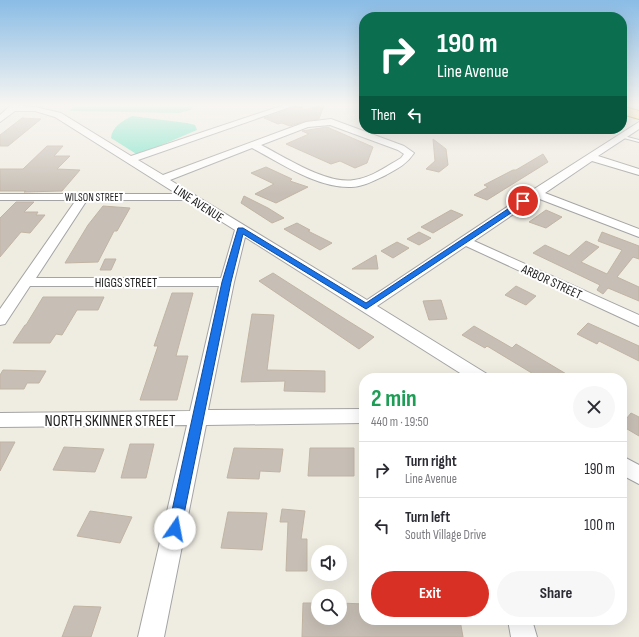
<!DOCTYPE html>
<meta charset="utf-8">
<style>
:root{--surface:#fff;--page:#f7f7f7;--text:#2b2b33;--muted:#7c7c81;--line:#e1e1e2;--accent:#d93025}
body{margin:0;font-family:"Sofia Sans Condensed",sans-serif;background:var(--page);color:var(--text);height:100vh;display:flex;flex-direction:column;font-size:15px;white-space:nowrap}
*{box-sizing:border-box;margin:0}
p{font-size:13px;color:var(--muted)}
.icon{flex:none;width:22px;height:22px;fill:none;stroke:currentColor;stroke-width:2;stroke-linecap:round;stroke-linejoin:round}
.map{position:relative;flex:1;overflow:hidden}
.sheet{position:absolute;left:359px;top:373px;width:268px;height:252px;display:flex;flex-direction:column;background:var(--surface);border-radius:16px;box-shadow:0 4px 16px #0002}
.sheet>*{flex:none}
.guide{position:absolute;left:359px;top:12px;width:268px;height:122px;border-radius:16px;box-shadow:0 4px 16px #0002;background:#0b6e4f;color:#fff;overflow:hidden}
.controls{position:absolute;left:311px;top:545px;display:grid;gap:8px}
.controls a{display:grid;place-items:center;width:36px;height:36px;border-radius:50%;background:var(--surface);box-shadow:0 4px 16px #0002;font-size:20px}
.pin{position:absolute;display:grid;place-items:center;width:34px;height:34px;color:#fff;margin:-17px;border:2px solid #fff;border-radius:50%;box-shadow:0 1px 4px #0007}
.me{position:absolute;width:44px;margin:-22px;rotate:12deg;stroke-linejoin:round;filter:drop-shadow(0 0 3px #0008)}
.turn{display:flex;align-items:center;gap:14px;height:84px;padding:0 12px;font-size:18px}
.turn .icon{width:52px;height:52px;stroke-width:2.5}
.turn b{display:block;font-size:28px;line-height:34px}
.then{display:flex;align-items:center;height:38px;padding:0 12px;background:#0003;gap:8px;font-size:15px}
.round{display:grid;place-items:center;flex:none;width:42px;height:42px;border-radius:21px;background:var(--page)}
.overview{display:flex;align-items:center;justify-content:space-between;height:68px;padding:0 12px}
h1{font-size:24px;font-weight:700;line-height:30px;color:#1e9e55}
.cta{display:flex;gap:8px;margin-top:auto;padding:8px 12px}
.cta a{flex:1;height:46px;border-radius:24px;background:var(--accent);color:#fff;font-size:16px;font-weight:700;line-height:46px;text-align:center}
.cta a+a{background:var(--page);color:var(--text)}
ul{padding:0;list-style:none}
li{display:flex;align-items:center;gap:12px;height:56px;padding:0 12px;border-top:1px solid var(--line)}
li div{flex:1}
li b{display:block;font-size:15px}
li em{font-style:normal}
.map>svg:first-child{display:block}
</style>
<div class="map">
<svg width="639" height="637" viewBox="0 0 639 637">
<rect width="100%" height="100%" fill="#efece2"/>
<path fill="#79e4c8" d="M76,105H194L191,110L179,113L69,111Z
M132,116L187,123L195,125L197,130L138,155L111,138C112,127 122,121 132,116Z"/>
<path fill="#c7bfb5" stroke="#c1b4a3" d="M301,105L303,110L324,105L319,119L305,121L290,126L282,123L278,124L264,118Z
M22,118L41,119L8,146H0V135Z
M327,127L373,147L367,163L355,168L340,161L331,164L286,144L309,134L302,131Z
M433,139L446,149L448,165L439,172L426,169L435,161Z
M47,146H63L54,156H70L57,169L80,170L62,191L24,192L26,191H0V169H23Z
M543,154L548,162L487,200L474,195L488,187L484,185L513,170H516Z
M266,167L292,179L290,181L308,187L276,203L255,194L274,184L251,173Z
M244,196L268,208L284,218L272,223L241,203Z
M16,202H34L24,212H38L36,215H45L30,233L21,232L0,257V218Z
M103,206L130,208L117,231H114L98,262L65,263L88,225Z
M451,210L463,215L433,233L421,227Z
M546,210L562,217L546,228L529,222Z
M297,223L310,230L308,231L332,243L320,250L284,229Z
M419,232L431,238L419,245L407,239Z
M602,232L639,246V259L633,257L617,277L639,287V301L608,288L603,294L597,290L600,285L533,253L545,245L569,256L586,241L599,247L581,262L607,274L622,250L598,241Z
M397,242L409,248L393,258L381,251Z
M376,255L378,269H352Z
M105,259H116L111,270H100Z
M273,273L345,319L374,337L359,349L259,281Z
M516,286L536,296L526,305L505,295Z
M172,293H193L176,356H188L177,400H140L158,346H154Z
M43,297H104L98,310H77L62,335L56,334L50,343H13L25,325H26Z
M441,300L447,319L429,320L423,301Z
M252,314L274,315L267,370L325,371V392L284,391L285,381L241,382Z
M588,323L639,346V361L599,341L597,344L577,334Z
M474,326L512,348L516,344L573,378H540L487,346L485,348L462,335Z
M3,370L46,371L39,383H27L24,389H0V375Z
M631,413L639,417V436L622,426V424Z
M0,442H15L0,471Z
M130,444H154L146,478H121Z
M64,447L104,449L95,472L53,470Z
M234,448L283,449L280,472L260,471L259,479L227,478Z
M310,448H354V476H308Z
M282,509L305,511L301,539H307V571H286L288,522H280Z
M90,511L132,517L120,543L77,536Z
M228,512L267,513L262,550L221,548Z
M303,603H318V618H340V603L364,604V620H460L463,637H302Z
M74,606L101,607L91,637H62Z"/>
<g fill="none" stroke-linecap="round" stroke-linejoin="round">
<g stroke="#a4a4a4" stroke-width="2">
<path id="lane" d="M620,135L639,140V142L620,137Z"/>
</g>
<g stroke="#a4a4a4" stroke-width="2">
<path id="street" d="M11,105L35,107L61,113L131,156L284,105H296L138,160L163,175L306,122L331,119L404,146L414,153C407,164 397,169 386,175C375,180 363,187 351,187C317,188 282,164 252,148L170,180L367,300L531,191L639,122V129L598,156L639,169V175L592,161L545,193L639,229V237L537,198L474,241L639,315V326L466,246L377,306L487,374L489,378H468L245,237L234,282L208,410L364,409V423L206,425L164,637H138L187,425L0,427V413L190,411L219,286H30L5,324L0,325V309L76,200H0V194H177L55,117L35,111H15L0,122V115ZM330,125L398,150L404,154L401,158C387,166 371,178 354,180C327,185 285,157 261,145L308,127ZM87,200H187L235,230L221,278H36Z
M622,456L639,465V484L622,475Z
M508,620H532L537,637H511Z"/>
</g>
<g stroke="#957700" stroke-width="2">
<path id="primary" d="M622,106L639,111V119L622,114Z"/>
</g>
<use href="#lane" fill="#fff" fill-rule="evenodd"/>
<use href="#street" fill="#fff" fill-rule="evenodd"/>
<use href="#primary" fill="#ffdf96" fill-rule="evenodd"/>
</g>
<linearGradient id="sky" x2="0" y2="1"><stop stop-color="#8abce5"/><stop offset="0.54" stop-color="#f8f6f2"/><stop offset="1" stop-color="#f8f6f2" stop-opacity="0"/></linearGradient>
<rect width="639" height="194" fill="url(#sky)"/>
<path fill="#1a73e8" stroke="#114b97" d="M523,199L527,201L526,203L366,309L243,234L231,282L181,529L179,533L175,535L170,533L168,529L222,282L238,228H243L366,303Z"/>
<g text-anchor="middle" stroke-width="4" stroke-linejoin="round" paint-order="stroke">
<g font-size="11" fill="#1d1d1d" stroke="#fff">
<text x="94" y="201">WILSON STREET</text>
</g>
<g font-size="13" fill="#1d1d1d" stroke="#fff">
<text transform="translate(199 203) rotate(33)" y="5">LINE AVENUE</text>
<text transform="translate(552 281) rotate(25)" y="5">ARBOR STREET</text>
<text x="126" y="287">HIGGS STREET</text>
</g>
<g font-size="16" fill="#1d1d1d" stroke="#fff">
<text x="110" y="426">NORTH SKINNER STREET</text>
</g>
</g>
</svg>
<div class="controls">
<a><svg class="icon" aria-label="sound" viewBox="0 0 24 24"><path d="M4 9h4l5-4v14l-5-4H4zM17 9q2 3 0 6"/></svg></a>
<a><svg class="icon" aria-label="search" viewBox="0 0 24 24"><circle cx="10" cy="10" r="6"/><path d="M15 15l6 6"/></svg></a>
</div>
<div class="pin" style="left:523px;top:201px;background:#d93025"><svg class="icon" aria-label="arrive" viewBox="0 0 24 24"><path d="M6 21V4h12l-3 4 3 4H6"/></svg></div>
<svg class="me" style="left:175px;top:529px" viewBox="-20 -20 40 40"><circle r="19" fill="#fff"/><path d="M0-13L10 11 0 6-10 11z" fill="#1a73e8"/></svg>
<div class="guide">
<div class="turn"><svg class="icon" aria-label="right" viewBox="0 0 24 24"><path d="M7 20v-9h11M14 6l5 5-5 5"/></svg><div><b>190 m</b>Line Avenue</div></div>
<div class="then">Then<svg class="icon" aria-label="left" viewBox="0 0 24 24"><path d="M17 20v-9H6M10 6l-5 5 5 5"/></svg></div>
</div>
<section class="sheet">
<div class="overview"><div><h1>2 min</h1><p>440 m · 19:50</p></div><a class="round"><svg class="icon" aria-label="close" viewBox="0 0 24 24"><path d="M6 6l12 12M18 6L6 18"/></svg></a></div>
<ul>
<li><svg class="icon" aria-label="right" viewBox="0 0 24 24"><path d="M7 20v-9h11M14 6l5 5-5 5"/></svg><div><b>Turn right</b><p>Line Avenue</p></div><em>190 m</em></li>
<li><svg class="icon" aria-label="left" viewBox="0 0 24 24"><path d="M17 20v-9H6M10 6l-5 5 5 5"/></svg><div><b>Turn left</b><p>South Village Drive</p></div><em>100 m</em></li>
</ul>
<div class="cta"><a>Exit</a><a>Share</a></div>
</section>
</div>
